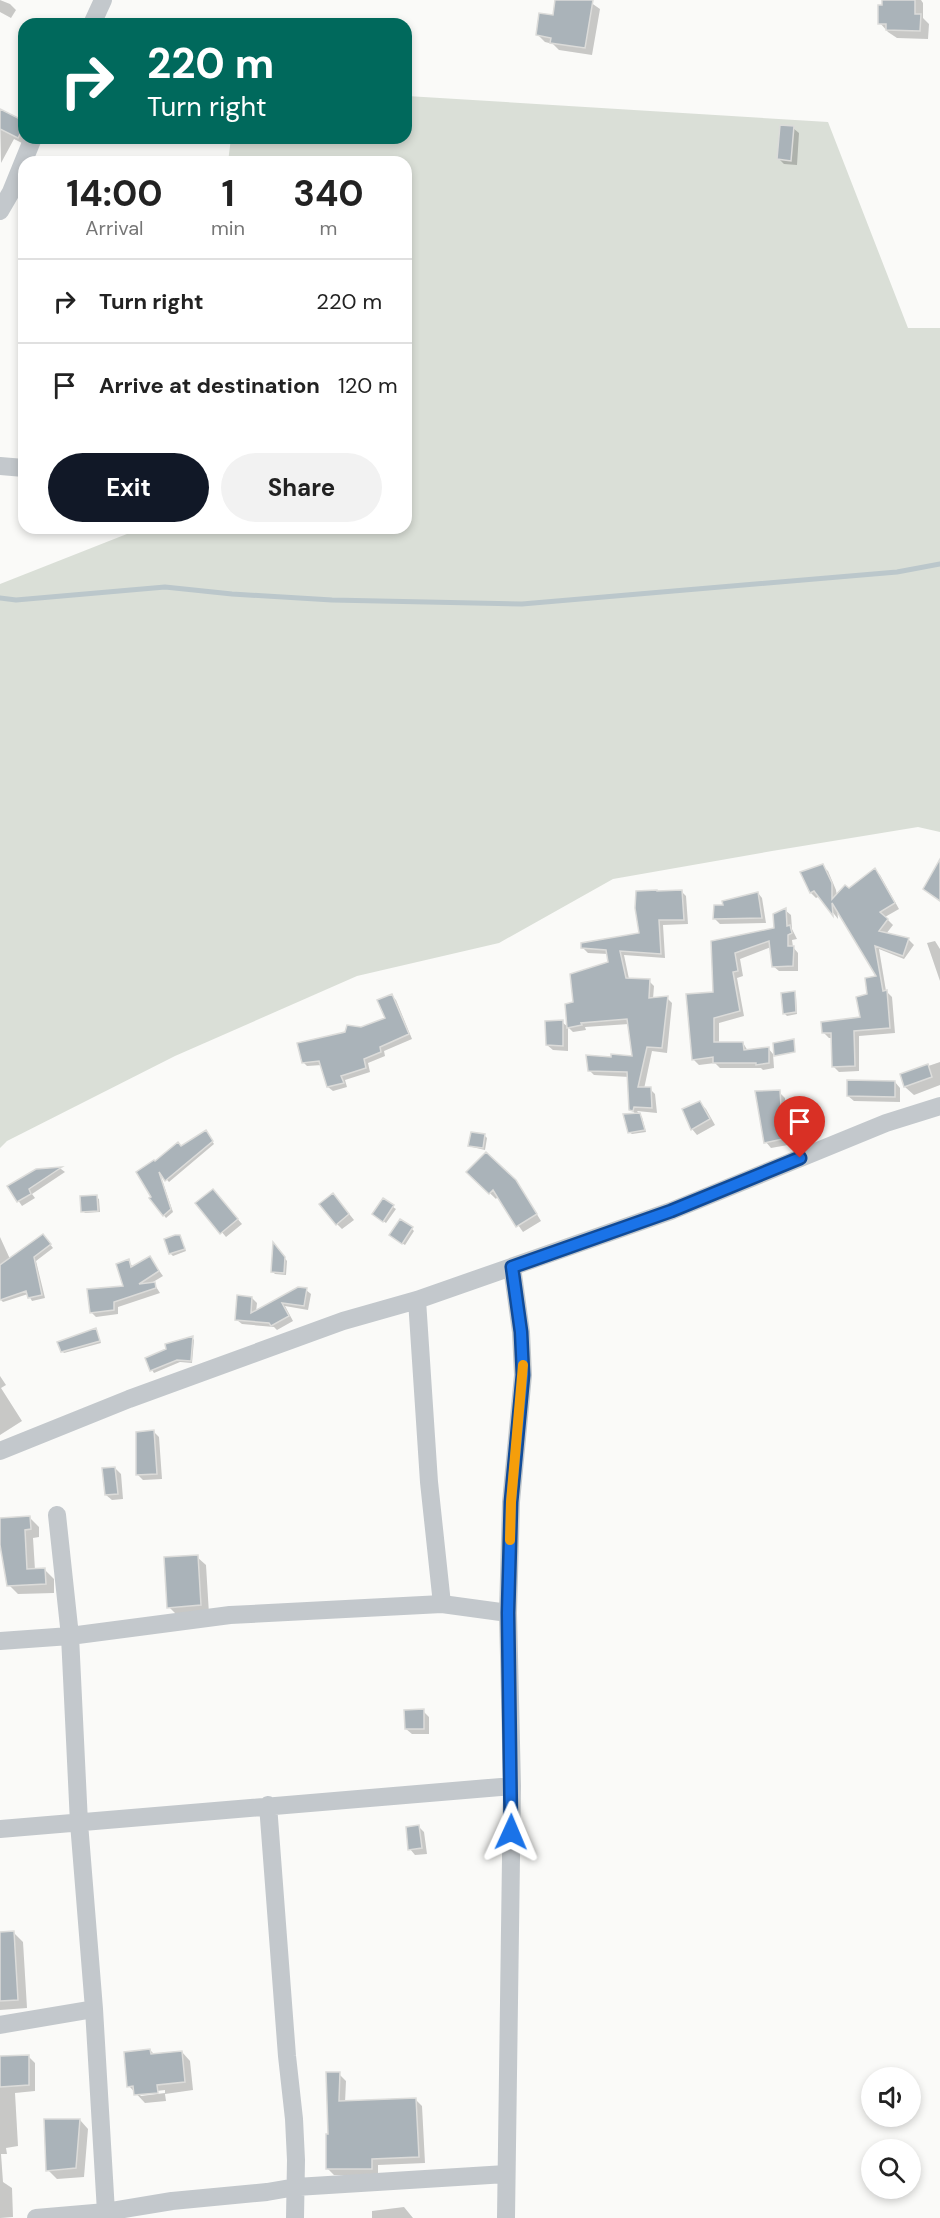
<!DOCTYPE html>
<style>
:root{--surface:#fff;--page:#f2f2f2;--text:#222;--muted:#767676;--line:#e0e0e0;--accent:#111827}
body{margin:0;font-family:"DM Sans",sans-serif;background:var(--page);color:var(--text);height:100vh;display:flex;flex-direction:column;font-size:22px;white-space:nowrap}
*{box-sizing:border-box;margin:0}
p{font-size:20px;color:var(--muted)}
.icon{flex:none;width:33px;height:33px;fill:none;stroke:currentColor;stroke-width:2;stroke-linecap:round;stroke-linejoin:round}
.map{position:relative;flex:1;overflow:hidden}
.panel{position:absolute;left:18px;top:156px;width:394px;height:378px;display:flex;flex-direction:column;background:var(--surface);border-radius:18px;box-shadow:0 3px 9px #0003}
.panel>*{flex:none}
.hud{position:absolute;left:18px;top:18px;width:394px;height:126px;border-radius:18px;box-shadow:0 3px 9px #0003;background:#00695c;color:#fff;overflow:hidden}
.tools{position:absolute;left:861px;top:2067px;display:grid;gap:12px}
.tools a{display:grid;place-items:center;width:60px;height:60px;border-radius:50%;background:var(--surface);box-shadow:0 3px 9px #0003;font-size:30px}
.pin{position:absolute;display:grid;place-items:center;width:51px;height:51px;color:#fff;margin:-62px -26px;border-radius:50% 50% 50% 0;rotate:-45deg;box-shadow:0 0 6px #0007}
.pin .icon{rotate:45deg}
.me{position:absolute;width:66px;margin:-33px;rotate:1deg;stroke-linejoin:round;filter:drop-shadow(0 0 4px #0008)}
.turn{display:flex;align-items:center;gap:21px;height:126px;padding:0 30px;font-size:27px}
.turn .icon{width:78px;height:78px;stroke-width:2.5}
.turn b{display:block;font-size:42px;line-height:51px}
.eta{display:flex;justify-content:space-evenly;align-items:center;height:102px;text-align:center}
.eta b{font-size:36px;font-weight:700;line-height:42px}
.button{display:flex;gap:12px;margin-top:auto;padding:12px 30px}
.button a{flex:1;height:69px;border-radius:36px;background:var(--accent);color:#fff;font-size:24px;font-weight:700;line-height:69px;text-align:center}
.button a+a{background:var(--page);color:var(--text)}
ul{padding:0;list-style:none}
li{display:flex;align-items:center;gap:18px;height:84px;padding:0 30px;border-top:2px solid var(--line)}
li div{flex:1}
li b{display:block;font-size:22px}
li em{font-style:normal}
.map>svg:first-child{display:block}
</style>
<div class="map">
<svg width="940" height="2218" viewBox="0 0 940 2218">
<rect width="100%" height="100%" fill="#fafaf8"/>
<path fill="#dadfd7" d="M407,96L828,122L908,328H940V832L918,827L772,851L613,879L499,943L357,976L175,1056L7,1141L0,1148V584L137,530L138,528H406V162H228L231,138H406Z"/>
<path fill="#0003" fill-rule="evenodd" d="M0,0L10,4L16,10L11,18L0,12Z
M558,0H587L600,9L592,55L559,50L553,44L545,42L538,35L554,17Z
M884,0H921L923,3V18L929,24L928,39L897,38L888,32L880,23Z
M0,111L24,123V138L26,145L14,139L1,163Z
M793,128L799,133L797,165L784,164L779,159Z
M822,866L828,871L836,890L837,896L849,890L875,870L880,875L899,909L885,917L893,925L886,934L909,940L914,945L904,959L879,949L886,991L892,997L895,1033L859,1036V1071L839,1072L833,1066L832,1038H829L823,1032L862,1019L878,977L837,908L838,919L820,896L816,898L811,893L802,873Z
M681,891L686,896L688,924L663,925L665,958L624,955L629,979L649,981L654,986L653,999L667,998L672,1003L667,1053L652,1051L644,1089H650L655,1094L657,1113L637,1111L642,1117L646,1132L632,1134L629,1132L636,1114L631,1110L629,1077L594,1075L589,1070L634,1058L629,1024L585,1027L586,1030L573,1032L568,1027L575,1003L609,963L608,954L588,953L583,948L640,935Z
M758,893L762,898L766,923L720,924L715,919L724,906Z
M785,910L791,915L792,929L797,939L792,940L793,947L798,953V971H779L773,966L771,947L740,959L743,976L737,978L744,1016L719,1023V1044L743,1043L748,1051L768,1048L773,1054L774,1068L763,1070L761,1068H720L715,1063L699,1065L694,1060L714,993L712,942L776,930Z
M935,941L940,949V981L927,943Z
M794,992L796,995L797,1014L787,1016L785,1014Z
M392,996L396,1000L412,1039L384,1051L385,1056L368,1063L370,1072L345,1080L347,1087L333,1091L328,1087L322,1065L307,1066L303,1062L387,1019Z
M562,1022L568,1027V1051L553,1050L547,1045Z
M940,1062V1085L914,1095L905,1087L902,1075Z
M895,1082L900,1088V1102L854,1101L848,1096Z
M779,1092L785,1098L788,1145L771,1148L766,1142Z
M700,1103L706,1109L715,1125L697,1135L692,1129Z
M208,1134L214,1144L169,1182L159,1171L173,1212L166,1218L151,1199L155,1163Z
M485,1136L487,1138L485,1150L472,1147L470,1145Z
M486,1154L521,1188L541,1221L523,1232L498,1196L496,1199L468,1172Z
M61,1169L65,1172L32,1194L35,1198L22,1206L9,1187L37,1170Z
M217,1195L242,1224L226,1237L197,1203Z
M96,1197L99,1199L100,1212L85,1213L83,1211Z
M338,1200L354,1220L342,1229L337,1224Z
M383,1200L396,1209L386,1223L376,1216Z
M412,1229L414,1231L405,1245L393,1238Z
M0,1237L10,1259L46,1239L53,1248L36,1261L45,1298L32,1301L28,1294L3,1302L0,1299Z
M180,1237L186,1251L173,1256L170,1253Z
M274,1245L287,1261L286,1275L275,1274L273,1272Z
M150,1258L163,1276L153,1282L160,1293L118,1307V1314L96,1317L91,1312L125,1287L128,1261L134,1268Z
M306,1290L311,1294L308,1310L285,1306L293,1321L277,1330L274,1327L242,1324L237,1320L252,1298L257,1303L256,1312Z
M96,1330L101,1343L64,1353L62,1351Z
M192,1337L194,1340L192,1363L180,1362L154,1373L152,1370Z
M0,1376L6,1385L1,1388L22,1421L0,1435Z
M154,1432L159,1437L162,1479L143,1480L138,1475Z
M115,1468L121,1474L123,1499L112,1500L106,1495Z
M30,1518L39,1527V1537L33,1538L35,1570H45L54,1579V1593L18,1594L9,1585L0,1537V1520Z
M197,1557L206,1565L209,1614L178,1616L169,1607Z
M423,1711L429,1717V1734H412L406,1729Z
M419,1827L424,1832L427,1854L415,1855L410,1849Z
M14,1933L23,1942L27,2008L0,2010V1934Z
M150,2050L155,2055L182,2052L190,2061L193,2090L165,2094L166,2101L145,2103L129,2086ZM165,2090V2093L141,2096L138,2093Z
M28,2056L35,2063V2091L15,2093L18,2146L6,2148L7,2154H1L3,2182L12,2188L13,2217L0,2218V2058Z
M339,2074L346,2081L345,2103L415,2099L422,2106L425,2163L378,2165V2175H334L327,2168L330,2135Z
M80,2120L88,2129L84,2177L57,2179L48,2170Z
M404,2207L413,2218H372V2211Z"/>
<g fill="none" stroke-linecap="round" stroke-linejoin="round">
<path stroke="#bbc7cb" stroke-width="5" d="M0,598L16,600L165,587L232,594L332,600L522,604L897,572L940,564"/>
</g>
<path fill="#aab3b9" stroke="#dcdcda" stroke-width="1.5" d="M555,0H593L585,48L550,43L551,38L536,35L539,13L553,15Z
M882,0H915V14H921L920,31L886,30V24H878V5H882Z
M0,109L24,121V127L18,138L0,129Z
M780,125L794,126L791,161L777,159Z
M940,859V901L923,889Z
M823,864L832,883V899L845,885L849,888L875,868L895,903L880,912L888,919L879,931L909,938L903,956L875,946L883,991L887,990L890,1028L854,1031L855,1066L832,1067L831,1033H822L821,1022L860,1017L856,997L867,994L865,978L876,976L832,903L833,916L814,891L810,893L800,872Z
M657,890V891L682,890L684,920H659L661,954L620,951L626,978L650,979L649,998L668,996L662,1048L647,1047L638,1087H651L652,1108L634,1107L633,1111L629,1110L627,1072L588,1071L586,1055L611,1057V1054L632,1056L627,1019L581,1023L582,1025L567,1028L565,1004L573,1002L570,974L608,962L606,950L581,948V943L639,933L635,908L636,891Z
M758,892L762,918L713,919L714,905H723L722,901Z
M786,908L787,926L790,925L792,933L788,935V946H794L793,966L772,967L769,941L735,953L738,971L733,972L740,1011L714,1018V1042H743L744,1050L769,1047V1063L756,1065V1063H713V1057L692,1060L686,994L713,992L711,941L774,928L773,914Z
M795,991L796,1012L783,1014L781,993Z
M392,994L409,1034L380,1047L381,1052L364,1059L366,1068L341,1076L344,1083L327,1087L319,1061L302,1063L297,1043L345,1032L347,1025L361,1027L385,1018L377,1000Z
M563,1020V1046L546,1045L545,1021Z
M794,1039L795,1052L774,1056L773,1043Z
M928,1064L932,1077L904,1087L900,1074Z
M847,1080L895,1081V1097L847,1096Z
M780,1090L783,1139L764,1143L755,1091Z
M700,1101L710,1119L691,1130L682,1109Z
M640,1113L645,1130L628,1133L623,1114Z
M206,1130L213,1141L165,1181L159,1172L171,1209L163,1216L149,1198L151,1197L136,1172L154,1160L155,1161L178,1142L181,1146Z
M471,1132L485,1134L483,1148L468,1146Z
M486,1152L516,1180L537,1214L516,1227L493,1190L489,1194L466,1172Z
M62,1167L29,1189L31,1194L17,1202L7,1186L36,1169Z
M213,1189L238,1219L220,1234L195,1203Z
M333,1193L349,1214L336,1225L319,1204Z
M97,1195L98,1211L81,1212L80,1196Z
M383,1198L394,1205L383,1222L372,1214Z
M400,1219L413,1227L402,1244L389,1235Z
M43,1234L51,1244L34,1257L42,1295L28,1298L26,1291L0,1300V1265Z
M175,1235H180L185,1249L169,1254L164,1239Z
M273,1242L285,1257L284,1273L271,1272Z
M150,1256L159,1271L139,1284L155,1282L156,1288L114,1302V1310L90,1313L87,1289L123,1286L116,1264L129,1259L131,1267Z
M298,1287L307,1288L304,1306L282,1303L289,1316L271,1326L269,1323L235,1320L237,1295L252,1297L251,1313Z
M96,1328L100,1341L61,1352L57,1342Z
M193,1336L191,1361L177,1360L150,1371L145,1358L166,1349L165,1344Z
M154,1430L157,1474L136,1475V1432Z
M115,1467L118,1494L105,1495L102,1468Z
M30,1516L31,1529L25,1530L27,1569L45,1568L46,1584L7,1586L0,1545V1518Z
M198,1555L201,1605L167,1608L164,1557Z
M424,1709V1729H405L404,1710Z
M419,1825L422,1848L408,1850L406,1827Z
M14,1931L18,2000L0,2001V1932Z
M150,2049L151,2054L182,2051L185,2082L157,2085L158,2093L134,2095L133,2086L127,2087L124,2052Z
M29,2055V2085L0,2087V2056Z
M326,2072H340L339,2101L416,2098L419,2157L372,2159V2169H326V2134H328Z
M44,2119H80L76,2168L46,2171Z"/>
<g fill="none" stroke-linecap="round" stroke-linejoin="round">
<path stroke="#c3c8cc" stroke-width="18" d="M92,24L103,0
M0,211L11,192L33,138
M0,466L24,468
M417,1300L429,1482L442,1604
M0,1451L129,1399L343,1321L417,1300L671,1211L886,1123L940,1106
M57,1515L70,1636L79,1823L94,2009L106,2212
M0,1641L70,1636L230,1615L442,1604L508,1613
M268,1805L287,2056L294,2119L296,2160L295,2218
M0,1829L512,1786
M0,2025L94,2009
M36,2218L106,2212L172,2201L267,2192L296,2187L506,2174
M506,2218L512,1786L508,1613L511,1502L523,1375L521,1332L512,1267"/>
</g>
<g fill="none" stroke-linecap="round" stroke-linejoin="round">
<g stroke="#114b97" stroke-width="15">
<path id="route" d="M511,1832L508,1613L511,1502L523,1375L521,1332L512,1267L671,1211L800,1158"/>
</g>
<use href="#route" stroke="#1a73e8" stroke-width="10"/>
<path stroke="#f59e0b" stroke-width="10" d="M510,1540L511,1502L523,1365"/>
</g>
</svg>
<div class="tools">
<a><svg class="icon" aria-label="sound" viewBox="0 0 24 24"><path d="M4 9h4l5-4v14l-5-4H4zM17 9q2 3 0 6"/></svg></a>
<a><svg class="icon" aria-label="search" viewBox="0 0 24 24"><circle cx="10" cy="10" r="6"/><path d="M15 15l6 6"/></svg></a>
</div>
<div class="pin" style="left:800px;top:1158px;background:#d93025"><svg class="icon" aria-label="arrive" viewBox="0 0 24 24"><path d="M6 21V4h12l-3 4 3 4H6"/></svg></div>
<svg class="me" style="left:511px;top:1832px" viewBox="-20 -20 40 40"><path d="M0-17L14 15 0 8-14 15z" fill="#1a73e8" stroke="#fff" stroke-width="4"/></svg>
<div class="hud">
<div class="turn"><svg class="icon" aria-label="right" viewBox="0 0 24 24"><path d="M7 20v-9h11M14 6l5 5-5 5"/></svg><div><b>220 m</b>Turn right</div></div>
</div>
<section class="panel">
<div class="eta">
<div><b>14:00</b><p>Arrival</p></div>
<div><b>1</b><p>min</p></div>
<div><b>340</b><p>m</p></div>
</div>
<ul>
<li><svg class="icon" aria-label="right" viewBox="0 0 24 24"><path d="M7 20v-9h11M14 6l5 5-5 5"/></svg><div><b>Turn right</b></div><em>220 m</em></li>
<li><svg class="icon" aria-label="arrive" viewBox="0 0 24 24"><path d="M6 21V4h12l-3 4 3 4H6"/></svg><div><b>Arrive at destination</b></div><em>120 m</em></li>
</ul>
<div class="button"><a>Exit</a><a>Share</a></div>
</section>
</div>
